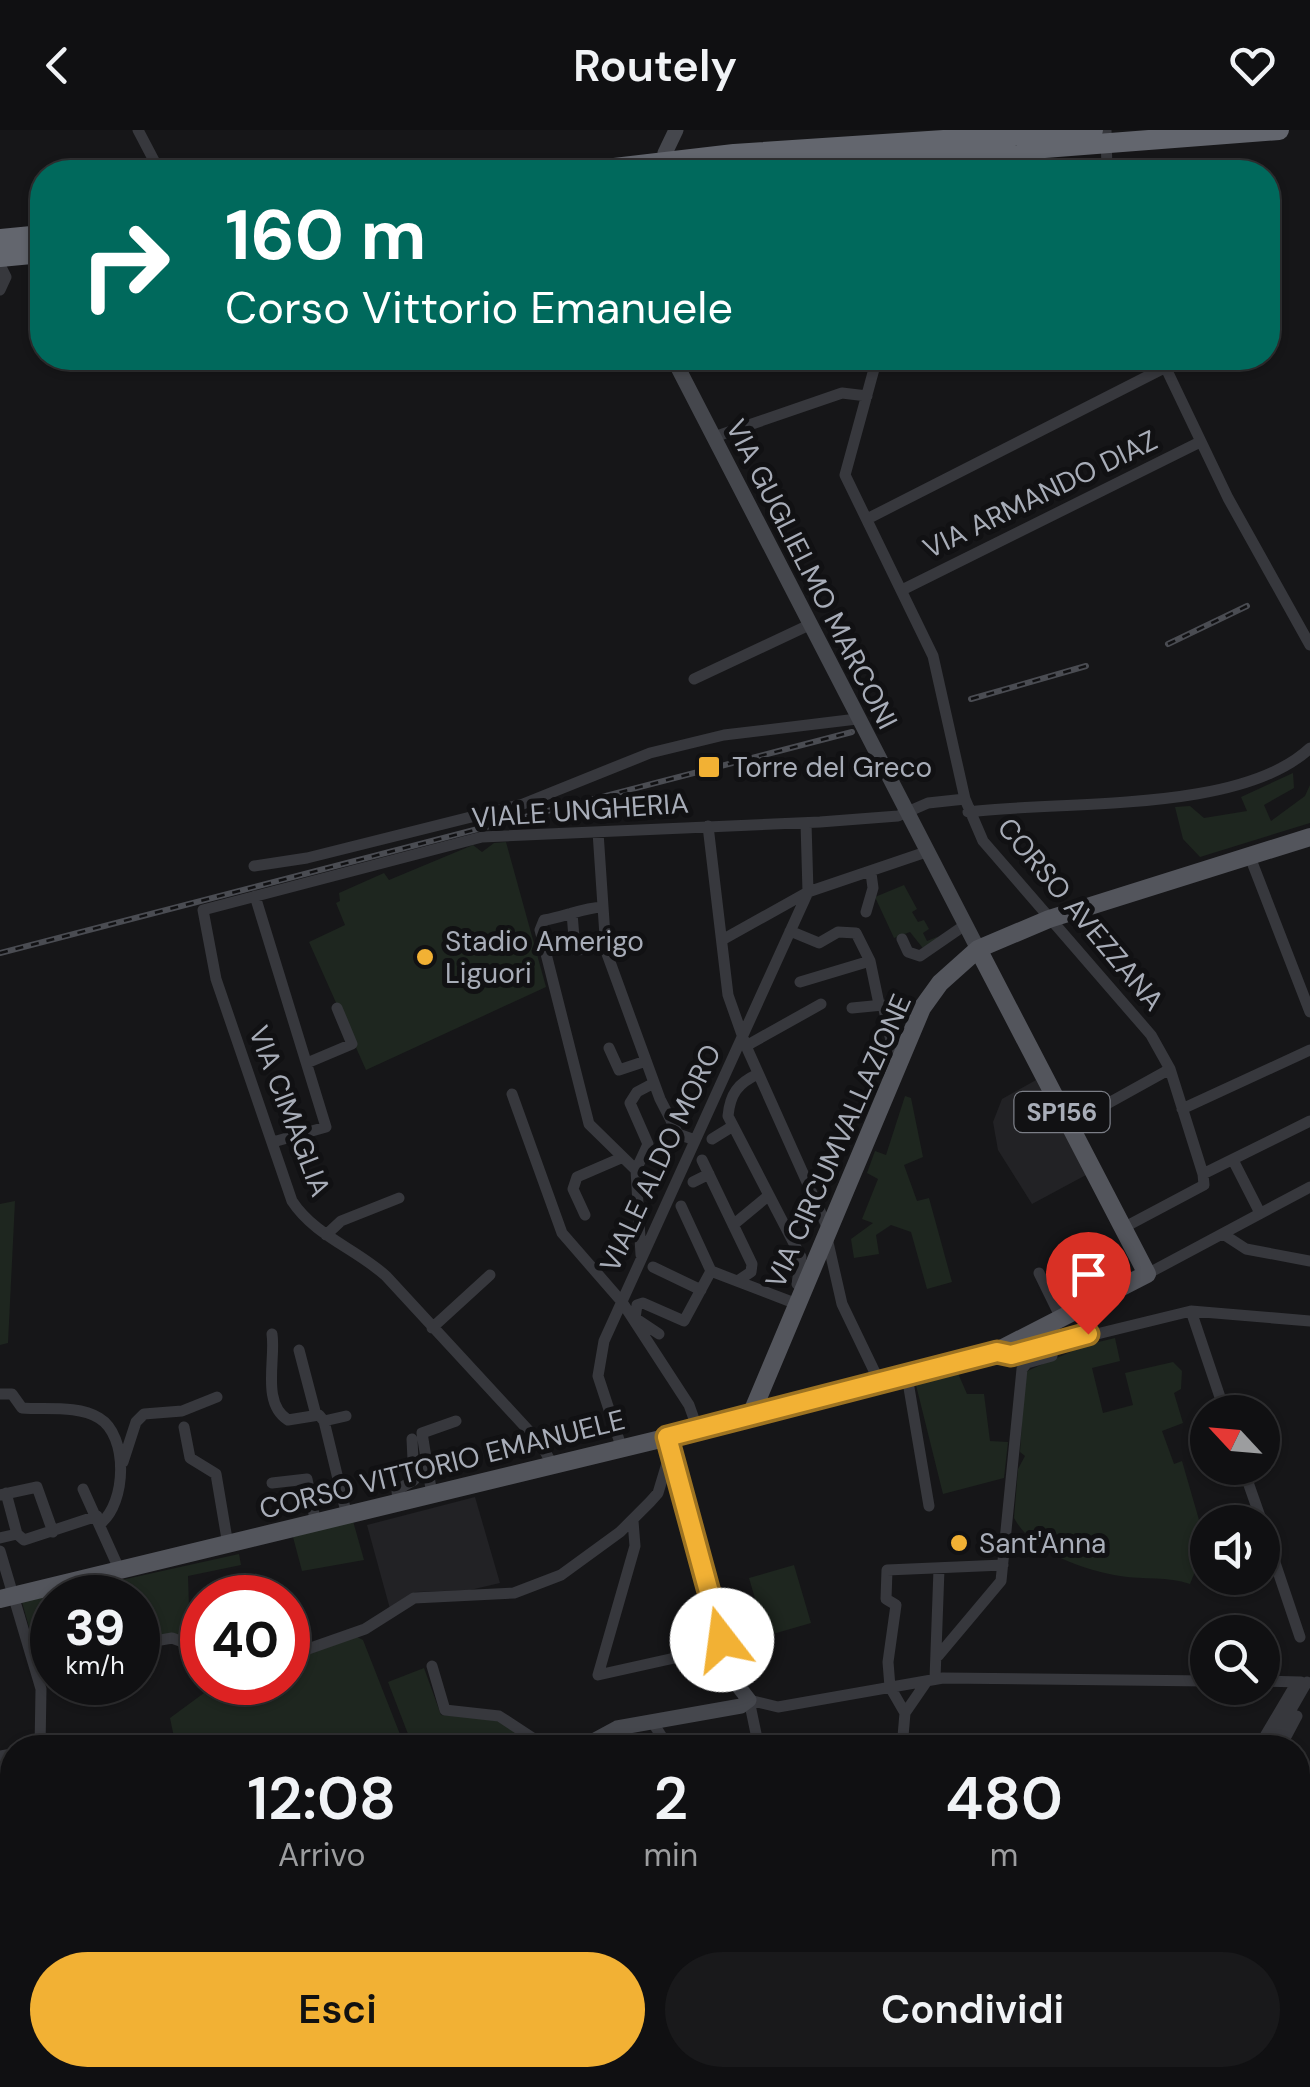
<!DOCTYPE html>
<html lang="it">
<style>
:root{--surface:#101012;--page:#19191b;--text:#f1f3f6;--muted:#9c9d9f;--line:#303032;--accent:#f2b134}
body{margin:0;font-family:"DM Sans",sans-serif;background:var(--page);color:var(--text);height:100vh;display:flex;flex-direction:column;font-size:38px;white-space:nowrap}
*{box-sizing:border-box;margin:0}
p{font-size:32px;color:var(--muted)}
.icon{flex:none;width:55px;height:55px;fill:none;stroke:currentColor;stroke-width:2;stroke-linecap:round;stroke-linejoin:round}
.map{position:relative;flex:1;overflow:hidden}
.sheet{position:absolute;left:0px;top:1605px;width:1310px;height:352px;display:flex;flex-direction:column;background:var(--surface);border-radius:40px 40px 0 0;box-shadow:0 2px 8px #0004,0 0 0 2px var(--line)}
.sheet>*{flex:none}
.banner{position:absolute;left:30px;top:30px;width:1250px;height:210px;border-radius:40px;box-shadow:0 2px 8px #0004,0 0 0 2px var(--line);background:#00695c;color:#fff;overflow:hidden}
.needle{width:65px;rotate:296deg}
.fabs{position:absolute;left:1190px;top:1265px;display:grid;gap:20px}
.fabs a{display:grid;place-items:center;width:90px;height:90px;border-radius:50%;background:var(--surface);box-shadow:0 2px 8px #0004,0 0 0 2px var(--line);font-size:50px}
.speed{position:absolute;left:30px;top:1445px;display:flex;gap:20px;font-size:50px;font-weight:700;text-align:center}
.speed>*{display:grid;place-content:center;width:130px;height:130px;border-radius:50%;background:var(--surface);box-shadow:0 2px 8px #0004,0 0 0 2px var(--line);line-height:1}
.speed small{font-size:25px;font-weight:400}
.speed .limit{border:15px solid #d22;background:#fff;color:#111}
.pin{position:absolute;display:grid;place-items:center;width:85px;height:85px;color:#fff;margin:-102px -42px;border-radius:50% 50% 50% 0;rotate:-45deg;box-shadow:0 0 10px #0007}
.pin .icon{rotate:45deg}
.me{position:absolute;width:110px;margin:-55px;rotate:345deg;stroke-linejoin:round;filter:drop-shadow(0 0 8px #0008)}
.turn{display:flex;align-items:center;gap:35px;height:210px;padding:0 30px;font-size:45px}
.turn .icon{width:130px;height:130px;stroke-width:2.5}
.turn b{display:block;font-size:70px;line-height:85px}
.eta{display:flex;justify-content:space-evenly;align-items:center;height:170px;text-align:center}
.eta b{font-size:60px;font-weight:600;line-height:70px}
.primary-button{display:flex;gap:20px;margin-top:auto;padding:20px 30px}
.primary-button a{flex:1;height:115px;border-radius:60px;background:var(--accent);color:#111;font-size:40px;font-weight:600;line-height:115px;text-align:center}
.primary-button a+a{background:var(--page);color:var(--text)}
header{display:flex;justify-content:space-between;align-items:center;height:130px;padding:0 30px;background:var(--surface);font-size:45px;font-weight:600}
.map>svg:first-child{display:block}
</style>
<header><svg class="icon" aria-label="back" viewBox="0 0 24 24"><path d="M15 5l-7 7 7 7"/></svg>Routely<svg class="icon" aria-label="heart" viewBox="0 0 24 24"><path d="M12 20l-8-8c-3-5 5-10 8-4 3-6 11-1 8 4z"/></svg></header>
<div class="map">
<svg width="1310" height="1957" viewBox="0 0 1310 1957">
<rect width="100%" height="100%" fill="#161618"/>
<path fill="#222225" d="M1036,950L1086,1045L1032,1074L998,1020L993,992L1002,969Z
M475,1367L500,1453L470,1460L415,1462L390,1479L367,1395Z"/>
<path fill="#1e261f" d="M1293,643L1294,658L1264,675L1271,691L1305,666L1310,655V693L1200,727L1183,709L1175,677L1190,676L1204,688L1247,681L1241,667Z
M506,712L546,857L366,940L309,812L345,795L336,773L340,771L339,763L384,743L389,750L473,715L482,722L494,713Z
M904,755L917,779L912,782L918,792L924,790L929,799L923,803L927,811L937,807L938,810L926,822L910,802L894,808L875,767Z
M905,966L911,968L923,1027L904,1035L917,1071L929,1068L952,1152L927,1159L911,1102L891,1095L876,1105L879,1124L854,1128L851,1109L873,1093L862,1089L878,1049L867,1043L875,1021L886,1025Z
M15,1071L8,1213L0,1215V1074Z
M1115,1208L1120,1231L1092,1238L1103,1283L1133,1275L1125,1243L1173,1232L1182,1241L1181,1259L1174,1263L1183,1293L1162,1301L1174,1334L1182,1331L1206,1414L1190,1454C1167,1446 1145,1450 1120,1446C1081,1439 1033,1423 1014,1388L1018,1339L1025,1326L1020,1322L1025,1242L1086,1215Z
M957,1241L967,1264H984L990,1311L1008,1312L1004,1348L943,1364L915,1251Z
M353,1391L364,1430L302,1441L293,1407Z
M239,1424L241,1435L188,1446L190,1509L138,1512V1468H52V1518L36,1522L22,1472Z
M794,1435L811,1493L766,1506L749,1448Z
M357,1507L363,1510L405,1617H176L170,1588L204,1563L206,1553H236L238,1566L249,1573L288,1552V1531Z
M424,1538L441,1585L495,1588L538,1617H413L388,1552Z
M0,1943L12,1945H284L280,1957L259,1947L254,1957H24Z"/>
<path fill="#2c353c" d="M1310,1760V1957H1067L1075,1945H1298V1761Z"/>
<g fill="none" stroke-linecap="round" stroke-linejoin="round">
<path stroke="#37383d" stroke-width="11" d="M138,0L160,42
M1106,0L1107,42
M0,135L6,147L0,160
M571,228L588,231L631,228
M877,228L845,345L933,526L965,669L983,711L1151,905L1170,939L1203,1044L1204,1055L1123,1098
M1140,228L1166,237
M1161,228L1228,368L1310,515
M714,307L842,263L867,266
M867,389L1166,237
M902,460L1200,312
M694,549L809,495
M968,682C1063,670 1240,684 1310,618
M708,696L728,865L746,916L828,1099
M598,702L606,821L660,969L678,1004L695,1010
M1250,727L1310,882
M254,736L307,728L523,674L650,623L724,605L857,589
M255,766L326,997L273,1012
M603,777C581,778 565,787 544,790L540,800L589,994L636,1040L641,1125
M866,782L873,758L871,743
M572,783L575,820L605,818
M790,801L819,813L838,802L856,803L870,831L879,874
M902,809L908,822L920,826L965,795
M722,810L808,762L926,722
M800,852L870,831
M852,878L883,875L896,933
M746,916L821,874
M609,918L619,940L646,931
M307,933L352,914L337,878
M758,944C738,953 730,964 728,986L801,1127L797,1154
M512,964L562,1103L622,1172L689,1275L698,1300
M1182,979L1310,920
M1069,995L1170,939
M712,1009L733,996
M702,1030L752,1134L751,1142L739,1150
M1233,1030L1260,1083
M636,1040L648,1014L630,973L637,962L654,953
M1203,1044L1310,991
M693,1052L709,1044
M681,1076L711,1141L797,1174
M585,1085L573,1059L577,1047L621,1028
M733,1095L768,1066
M1223,1104L1246,1119L1310,1131
M326,1105L341,1091L399,1068
M827,1108L842,1174L880,1253
M653,1137L701,1160
M1039,1143L1061,1188
M1147,1144L1310,1057
M1191,1181L1225,1282
M432,1198L490,1145
M272,1204C276,1229 261,1273 288,1290L319,1285L324,1291L347,1386
M659,1204L635,1188L637,1175L643,1173L684,1191L711,1141
M299,1220L316,1285
M997,1221L1011,1225L1191,1181L1310,1191
M907,1246L929,1376
M0,1264H12L22,1278C45,1280 78,1275 99,1288C129,1306 126,1373 101,1393
M324,1291L346,1286
M184,1297L190,1328L216,1344L228,1415
M622,1319L598,1246L604,1211L808,762L806,693
M123,1332L136,1292L144,1284L182,1281L217,1267
M553,1336L541,1314L386,1146C355,1118 315,1106 292,1071L216,849L203,780L482,707L820,692L898,686L928,673L965,669
M1243,1338L1262,1392
M272,1353L307,1349L316,1394
M83,1359L120,1441
M6,1363L17,1404L24,1410L97,1386
M0,1365L37,1357L53,1402
M432,1365L422,1303L456,1291
M398,1374L397,1360L414,1350L412,1309
M633,1391L635,1416L598,1545L724,1517
M1262,1394L1300,1507
M0,1408L17,1404
M0,1421L41,1559L40,1618
M138,1514L172,1508L202,1519
M288,1526L365,1499L414,1468L514,1463L561,1445L620,1402L650,1372L658,1363L671,1320
M938,1526L1001,1451L1022,1239L1027,1233L1052,1226L1054,1213
M34,1527L52,1523
M432,1536L445,1580L499,1586L548,1618
M935,1549L939,1439
M1262,1551L1301,1552
M890,1557L888,1532L896,1475L886,1469L887,1440L1003,1435
M890,1557L905,1583
M749,1570L778,1577L943,1548L1208,1551
M749,1570L759,1618
M653,1593L669,1618
M902,1618L905,1583L927,1551
M1258,1618L1297,1552
M1269,1618L1307,1552
M1280,1618L1297,1586
M0,1626L12,1624
M1298,1695L1310,1694
M0,1943L29,1957"/>
<path stroke="#45474d" stroke-width="15" d="M665,23L676,0
M673,228L978,819
M580,1618L617,1598L741,1576L749,1570L732,1548L667,1307
M0,1943L12,1937"/>
<path stroke="#53555c" stroke-width="18" d="M750,1287L922,878L940,853L978,819L1049,789L1310,707
M0,1469L772,1282L997,1221L1147,1144L978,819"/>
<path stroke="#63666e" stroke-width="20" d="M580,42L734,24L1093,0
M732,42L1279,0
M0,109L42,105
M0,127L42,123"/>
<g stroke="#4a4c52" stroke-width="6">
<path id="rail" d="M1168,514L1247,476
M971,569L1086,536
M0,823L852,602
M1298,1685L1310,1683
M413,1957L431,1945"/>
</g>
<use href="#rail" stroke="#111113" stroke-width="2.5" stroke-dasharray="8" stroke-linecap="butt"/>
</g>
<g fill="none" stroke-linecap="round" stroke-linejoin="round">
<g stroke="#9d7322" stroke-width="25">
<path id="route" d="M722,1510L667,1307L997,1222L1011,1225L1088,1204"/>
</g>
<use href="#route" stroke="#f2b134" stroke-width="18"/>
</g>
<g fill="#f2b134" stroke="#111113" stroke-width="4">
<rect x="697" y="625" width="24" height="24" rx="5"/>
<circle cx="425" cy="827" r="10"/>
<circle cx="959" cy="1413" r="10"/>
</g>
<g text-anchor="middle" stroke-width="10" stroke-linejoin="round" paint-order="stroke">
<rect fill="#111113" stroke="#7b7e86" stroke-width="2.5" x="1014.5" y="962" width="95" height="40" rx="8"/>
<g font-size="25" font-weight="bold" fill="#a8adb8">
<text x="1062" y="991">SP156</text>
</g>
<g font-size="28" fill="#a8adb8" stroke="#111113">
<text transform="translate(1040 364) rotate(-26)" y="10">VIA ARMANDO DIAZ</text>
<text transform="translate(812 444) rotate(63)" y="10">VIA GUGLIELMO MARCONI</text>
<text transform="translate(580 680) rotate(-4)" y="10">VIALE UNGHERIA</text>
<text transform="translate(1081 784) rotate(50)" y="10">CORSO AVEZZANA</text>
<text transform="translate(290 981) rotate(69)" y="10">VIA CIMAGLIA</text>
<text transform="translate(838 1011) rotate(-66)" y="10">VIA CIRCUMVALLAZIONE</text>
<text transform="translate(660 1028) rotate(-65)" y="10">VIALE ALDO MORO</text>
<text transform="translate(442 1334) rotate(-14)" y="10">CORSO VITTORIO EMANUELE</text>
</g>
<g font-size="28" fill="#a8adb8" stroke="#111113" text-anchor="start">
<text x="732" y="647">Torre del Greco</text>
<text x="445" y="821">Stadio Amerigo<tspan x="445" dy="32">Liguori</tspan></text>
<text x="979" y="1423">Sant'Anna</text>
</g>
</g>
</svg>
<div class="fabs">
<a><svg class="needle" viewBox="-14 -14 28 28"><path d="M0-13l5 13h-10z" fill="#e53935"/><path d="M0 13l5-13h-10z" fill="#9c9d9f"/></svg></a>
<a><svg class="icon" aria-label="sound" viewBox="0 0 24 24"><path d="M4 9h4l5-4v14l-5-4H4zM17 9q2 3 0 6"/></svg></a>
<a><svg class="icon" aria-label="search" viewBox="0 0 24 24"><circle cx="10" cy="10" r="6"/><path d="M15 15l6 6"/></svg></a>
</div>
<div class="speed"><div>39<small>km/h</small></div><div class="limit">40</div></div>
<div class="pin" style="left:1088px;top:1204px;background:#d93025"><svg class="icon" aria-label="arrive" viewBox="0 0 24 24"><path d="M6 21V4h12l-3 4 3 4H6"/></svg></div>
<svg class="me" style="left:722px;top:1510px" viewBox="-20 -20 40 40"><circle r="19" fill="#fff"/><path d="M0-13L10 11 0 6-10 11z" fill="#f2b134"/></svg>
<div class="banner">
<div class="turn"><svg class="icon" aria-label="right" viewBox="0 0 24 24"><path d="M7 20v-9h11M14 6l5 5-5 5"/></svg><div><b>160 m</b>Corso Vittorio Emanuele</div></div>
</div>
<section class="sheet">
<div class="eta">
<div><b>12:08</b><p>Arrivo</p></div>
<div><b>2</b><p>min</p></div>
<div><b>480</b><p>m</p></div>
</div>
<div class="primary-button"><a>Esci</a><a>Condividi</a></div>
</section>
</div>
